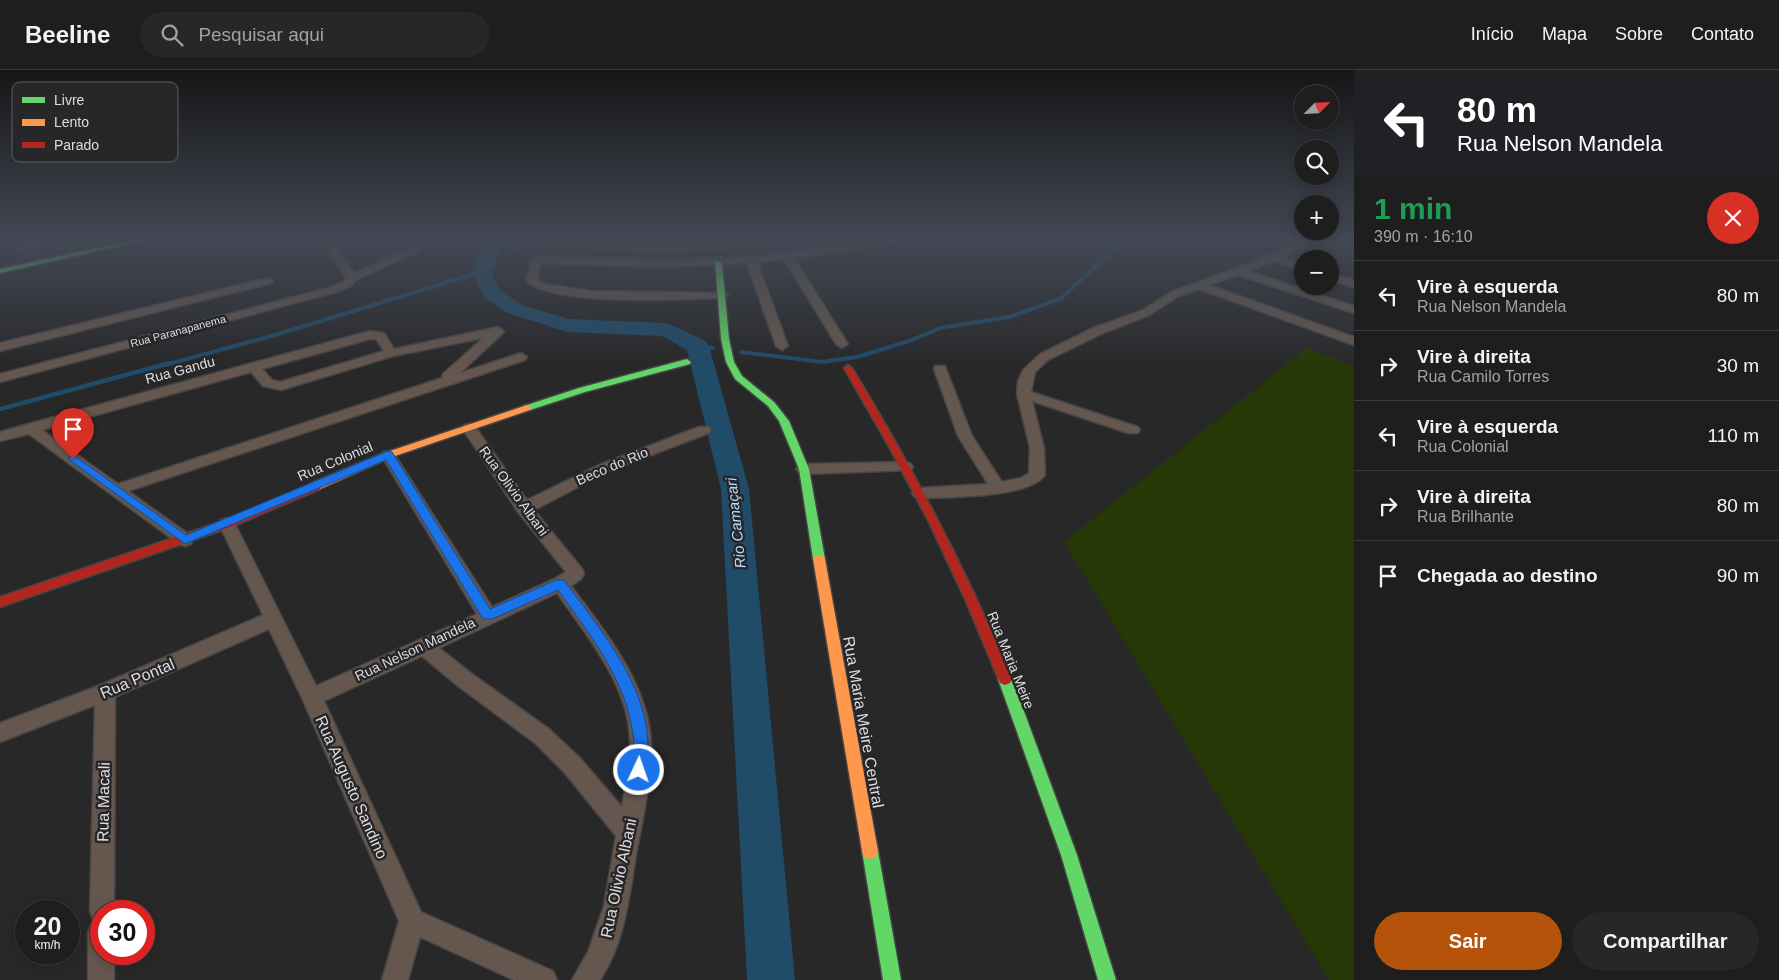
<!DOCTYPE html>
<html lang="pt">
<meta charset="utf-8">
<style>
:root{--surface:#1e1e1f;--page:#262728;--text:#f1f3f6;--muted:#a1a2a4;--line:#3c3c3d;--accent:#b45309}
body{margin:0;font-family:Helvetica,sans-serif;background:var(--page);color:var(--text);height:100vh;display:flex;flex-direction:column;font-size:19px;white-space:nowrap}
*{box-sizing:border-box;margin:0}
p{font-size:16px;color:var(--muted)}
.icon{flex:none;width:28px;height:28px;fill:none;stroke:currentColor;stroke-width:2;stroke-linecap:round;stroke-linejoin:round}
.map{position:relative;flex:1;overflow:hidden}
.details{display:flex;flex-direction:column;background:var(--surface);width:425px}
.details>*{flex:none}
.top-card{background:#202124;color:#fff;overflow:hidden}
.needle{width:32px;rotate:66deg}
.tools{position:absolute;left:1294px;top:15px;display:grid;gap:10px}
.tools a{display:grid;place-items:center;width:45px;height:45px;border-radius:50%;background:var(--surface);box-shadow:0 2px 12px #0003,0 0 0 1px var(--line);font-size:25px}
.speed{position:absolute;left:15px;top:830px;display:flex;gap:10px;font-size:25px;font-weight:700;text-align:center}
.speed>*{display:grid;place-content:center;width:65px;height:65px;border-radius:50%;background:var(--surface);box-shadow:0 2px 12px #0003,0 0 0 1px var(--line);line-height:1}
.speed small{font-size:12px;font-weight:400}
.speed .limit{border:8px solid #d22;background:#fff;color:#111}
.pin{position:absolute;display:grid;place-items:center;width:42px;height:42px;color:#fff;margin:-51px -21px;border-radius:50% 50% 50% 0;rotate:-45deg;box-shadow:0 0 5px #0007}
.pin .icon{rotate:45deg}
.me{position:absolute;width:55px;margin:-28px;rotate:3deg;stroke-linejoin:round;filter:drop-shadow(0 0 4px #0008)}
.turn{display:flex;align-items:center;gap:18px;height:105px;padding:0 20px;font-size:22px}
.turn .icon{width:65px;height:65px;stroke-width:2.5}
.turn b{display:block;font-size:35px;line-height:42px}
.round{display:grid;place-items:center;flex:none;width:52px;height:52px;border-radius:26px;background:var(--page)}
.headline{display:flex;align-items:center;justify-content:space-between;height:85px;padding:0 20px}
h1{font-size:30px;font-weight:700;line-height:38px;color:#1e9e55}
.button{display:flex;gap:10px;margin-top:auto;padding:10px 20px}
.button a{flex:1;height:58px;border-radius:30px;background:var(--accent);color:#fff;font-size:20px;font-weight:700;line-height:58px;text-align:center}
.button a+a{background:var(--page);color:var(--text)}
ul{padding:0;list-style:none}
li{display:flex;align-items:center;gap:15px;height:70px;padding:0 20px;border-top:1px solid var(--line)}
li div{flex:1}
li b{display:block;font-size:19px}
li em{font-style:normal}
header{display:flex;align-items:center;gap:30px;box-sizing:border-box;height:70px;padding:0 25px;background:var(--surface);border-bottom:1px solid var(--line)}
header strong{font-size:24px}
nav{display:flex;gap:28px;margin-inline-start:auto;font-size:18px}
.search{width:350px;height:45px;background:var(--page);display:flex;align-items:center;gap:12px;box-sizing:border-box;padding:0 18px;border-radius:28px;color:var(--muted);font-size:19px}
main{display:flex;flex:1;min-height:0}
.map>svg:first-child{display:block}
</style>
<header>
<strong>Beeline</strong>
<div class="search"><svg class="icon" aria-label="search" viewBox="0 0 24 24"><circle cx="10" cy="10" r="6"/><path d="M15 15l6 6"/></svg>Pesquisar aqui</div>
<nav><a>Início</a><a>Mapa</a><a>Sobre</a><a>Contato</a></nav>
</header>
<main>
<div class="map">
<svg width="1354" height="910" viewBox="0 0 1354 910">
<rect width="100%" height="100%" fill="#282829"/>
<path fill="#263806" d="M1307,278L1354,296V910H1329L1064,472Z"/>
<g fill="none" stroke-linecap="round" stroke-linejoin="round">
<path stroke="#204b69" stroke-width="4" d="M698,276L713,278
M741,282L822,292L857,287L912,270L940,258L1009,247L1060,229L1125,170
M165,295L275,265L481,202"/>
<path stroke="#204b69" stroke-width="4.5" d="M0,339L170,293"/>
<path fill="#204b69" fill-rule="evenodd" d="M487,170H505L491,202L500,220L522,235L569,249L667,253L706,271L709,276L749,419L795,910H747L721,419L687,280L662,266L567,262L508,243L485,228L471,202Z"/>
<g stroke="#454546" stroke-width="3">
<path id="street" d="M323,170H333L354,203L412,178L416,177L421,180L356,210L351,216L336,222L0,312V304L328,218L343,212L346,208Z
M875,170H899L894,173L794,188L848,274L842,278L836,274L784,189L757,192L788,276L782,280L776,276L747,193L660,197L541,193L537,209L545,214L590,221L726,223L728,225L722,228C684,229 549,237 526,210L532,190L537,187C593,188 649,192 705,190C762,188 818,179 875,170Z
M1303,170H1317L1282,187L1302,194V200L1273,191L1248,201L1354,236V243L1238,205L1209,215L1354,267V275L1199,219L1179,226L1149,245L1101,264L1048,290L1035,302L1031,322L1138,357L1140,360L1138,363H1128L1032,331L1044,378L1045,405C1030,428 946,427 920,428L915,427L912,423L915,419L920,418L988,414L958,366L934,299L935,296H945L946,299L972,366L1002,412L1021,408L1029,403L1030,378L1017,324L1018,311L1023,300L1040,284L1093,258L1141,241L1171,222L1250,193Z
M1330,203L1354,210V217L1330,210Z
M268,208L272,209L273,211L272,213L0,281V273Z
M498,257L504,261L502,264L460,303L521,283L527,287L525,290L128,421L191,466L193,470L191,474L185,476L179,474L29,364L0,371V362L25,355L370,261L384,263L394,279ZM483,268L443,304L442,308L118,414L42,360L251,302L263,316L281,320L393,286ZM370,269H376L384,281L280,312L272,310L262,299Z
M469,354L474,355L527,430L599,395L699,357H709L711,360L709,363L609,401L534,440L583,500L584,504L581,509L571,516C604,560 648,613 651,672C653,706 641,756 635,791C629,831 623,876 600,910H572L588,882L604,836L616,766L564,702L535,673L458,616L422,586L324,631L421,842L553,901L557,910H514L420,867L408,910H382L399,851L302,628L269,559L115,627L114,841H101V884H114V910H88V862L92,853L97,851L93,850L90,841L95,635L0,672V653L98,616L263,545L219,454L221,450L227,448L233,450L316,616L477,544L381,385L383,382H393L492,537L554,509L566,502L518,442L462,358L464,355ZM557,523C587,566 630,617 630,672C631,694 625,716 622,737L580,688L549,659L472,604L439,578Z
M906,392L911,394L913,397L911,400L804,404L799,402L796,399L799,396L804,394Z"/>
</g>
<g stroke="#454546" stroke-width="3">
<path id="fast" d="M134,170H147L0,203V199Z
M715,191L722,193L729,269L734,292L742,306L774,332L789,351L809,399L825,489L823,492H815L813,489L799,399L779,351L768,336L735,309L726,292L721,269Z
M687,289L691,292L690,294L585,322L530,340H524L522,338L524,336L579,318Z
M1005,603L1010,605L1012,609L1077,785L1116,910H1098L1061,785L998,609L1000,605Z
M870,773L876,775L878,781L901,910H883L862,781L864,775Z"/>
</g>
<g stroke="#454546" stroke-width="3">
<path id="slow" d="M527,335L532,338L530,340L392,387L320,419L316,420L311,416L312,413L384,383Z
M819,485L823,486L825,489L878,781L876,787L870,789L864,787L862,781L813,489L815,486Z"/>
</g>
<g stroke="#454546" stroke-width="3">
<path id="jam" d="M509,170L645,178L712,176L763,170H780C769,177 749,177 736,178C661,185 587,180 512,172Z
M848,295L852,298C913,398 967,501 1012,609L1010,613L1005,615L1000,613L965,529L928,450L887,373L844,298Z
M316,412L321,416L320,419L231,457L0,537V527L223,451Z"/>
</g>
<use href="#street" fill="#66574e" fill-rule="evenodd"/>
<use href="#fast" fill="#63d668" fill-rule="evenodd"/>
<use href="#slow" fill="#ff974d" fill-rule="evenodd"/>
<use href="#jam" fill="#b3261e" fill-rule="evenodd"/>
<path stroke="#645d59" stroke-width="2.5" stroke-dasharray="2 4" stroke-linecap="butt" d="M446,170C536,183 628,193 719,187C762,185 804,177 847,170"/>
</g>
<path fill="#38343d" d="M68,170H109L21,190L16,181Z"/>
<path fill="#5d5763" stroke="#716c77" d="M30,170H68L16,181L15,178Z"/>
<linearGradient id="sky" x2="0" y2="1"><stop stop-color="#161617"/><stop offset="0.57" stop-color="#424854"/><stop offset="1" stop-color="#424854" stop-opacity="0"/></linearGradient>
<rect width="1354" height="298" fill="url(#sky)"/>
<path fill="#1a73e8" stroke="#114b97" d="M388,381L392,382L490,539L556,510H564C600,559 651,618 648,683C647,690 648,698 645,705L639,707L634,705C629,694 634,682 634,671C633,661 630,649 628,640C614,594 585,558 558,520L492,549H483L386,390L185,474L68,389L73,386L76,387L186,465Z"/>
<g text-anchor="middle" stroke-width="5" stroke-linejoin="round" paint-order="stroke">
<g font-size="11" fill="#dddddf" stroke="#27272a">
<text transform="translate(178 261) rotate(-15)" y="4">Rua Paranapanema</text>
</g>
<g font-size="14" fill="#dddddf" stroke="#27272a">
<text transform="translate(180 300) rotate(-15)" y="5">Rua Gandu</text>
<text transform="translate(335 391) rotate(-23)" y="5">Rua Colonial</text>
<text transform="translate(612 396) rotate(-23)" y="5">Beco do Rio</text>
<text transform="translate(514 421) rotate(54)" y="5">Rua Olivio Albani</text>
<text transform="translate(415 579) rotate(-25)" y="5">Rua Nelson Mandela</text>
<text transform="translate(1011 590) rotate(68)" y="5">Rua Maria Meire</text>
</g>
<g font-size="15" font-style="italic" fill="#b5ddfe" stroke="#27272a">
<text transform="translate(736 453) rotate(-96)" y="5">Rio Camaçari</text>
</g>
<g font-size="16" fill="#dddddf" stroke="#27272a">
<text transform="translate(137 608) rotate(-23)" y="6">Rua Pontal</text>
<text transform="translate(864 652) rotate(80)" y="6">Rua Maria Meire Central</text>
<text transform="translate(352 717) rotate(66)" y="6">Rua Augusto Sandino</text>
<text transform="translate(103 732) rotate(-89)" y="6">Rua Macali</text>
<text transform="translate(618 808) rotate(-78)" y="6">Rua Olivio Albani</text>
</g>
</g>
<rect x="12" y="12" width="166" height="80" rx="8" fill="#27272a" stroke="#5e5e60" stroke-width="1"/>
<rect x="22" y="27" width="23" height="6" fill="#63d668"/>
<rect x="22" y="49" width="23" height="7" fill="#ff974d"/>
<rect x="22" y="72" width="23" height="6" fill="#b3261e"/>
<g font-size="14" fill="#dddddf">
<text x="54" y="35">Livre</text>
<text x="54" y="57">Lento</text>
<text x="54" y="80">Parado</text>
</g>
</svg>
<div class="tools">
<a><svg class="needle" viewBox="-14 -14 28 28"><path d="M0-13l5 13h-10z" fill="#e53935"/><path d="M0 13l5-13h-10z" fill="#a1a2a4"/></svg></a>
<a><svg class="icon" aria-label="search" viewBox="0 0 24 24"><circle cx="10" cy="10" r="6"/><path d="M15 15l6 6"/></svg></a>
<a>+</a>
<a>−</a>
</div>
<div class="speed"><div>20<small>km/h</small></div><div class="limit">30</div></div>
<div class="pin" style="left:73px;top:389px;background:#d93025"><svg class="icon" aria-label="arrive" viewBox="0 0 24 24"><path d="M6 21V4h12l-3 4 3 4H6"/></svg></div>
<svg class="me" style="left:639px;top:700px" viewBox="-20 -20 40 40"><circle r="17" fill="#1a73e8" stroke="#fff" stroke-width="3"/><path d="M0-11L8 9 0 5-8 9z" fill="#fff"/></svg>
</div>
<section class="details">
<div class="top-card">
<div class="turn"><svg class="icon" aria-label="left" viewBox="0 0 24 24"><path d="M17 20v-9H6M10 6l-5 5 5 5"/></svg><div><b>80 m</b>Rua Nelson Mandela</div></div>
</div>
<div class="headline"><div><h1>1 min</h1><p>390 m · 16:10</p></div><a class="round" style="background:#d93025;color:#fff"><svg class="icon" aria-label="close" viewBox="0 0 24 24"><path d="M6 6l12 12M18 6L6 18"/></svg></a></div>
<ul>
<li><svg class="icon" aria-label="left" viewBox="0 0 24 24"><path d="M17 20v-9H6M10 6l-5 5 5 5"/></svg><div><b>Vire à esquerda</b><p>Rua Nelson Mandela</p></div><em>80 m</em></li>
<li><svg class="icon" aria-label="right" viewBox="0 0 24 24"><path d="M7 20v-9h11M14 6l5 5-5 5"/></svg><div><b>Vire à direita</b><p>Rua Camilo Torres</p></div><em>30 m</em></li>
<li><svg class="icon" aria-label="left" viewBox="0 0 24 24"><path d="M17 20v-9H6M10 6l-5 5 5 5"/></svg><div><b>Vire à esquerda</b><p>Rua Colonial</p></div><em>110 m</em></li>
<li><svg class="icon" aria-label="right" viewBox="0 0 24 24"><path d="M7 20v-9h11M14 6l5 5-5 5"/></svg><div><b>Vire à direita</b><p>Rua Brilhante</p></div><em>80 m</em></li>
<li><svg class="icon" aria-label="arrive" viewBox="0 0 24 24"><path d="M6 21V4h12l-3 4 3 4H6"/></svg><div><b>Chegada ao destino</b></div><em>90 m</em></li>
</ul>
<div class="button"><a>Sair</a><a>Compartilhar</a></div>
</section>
</main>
